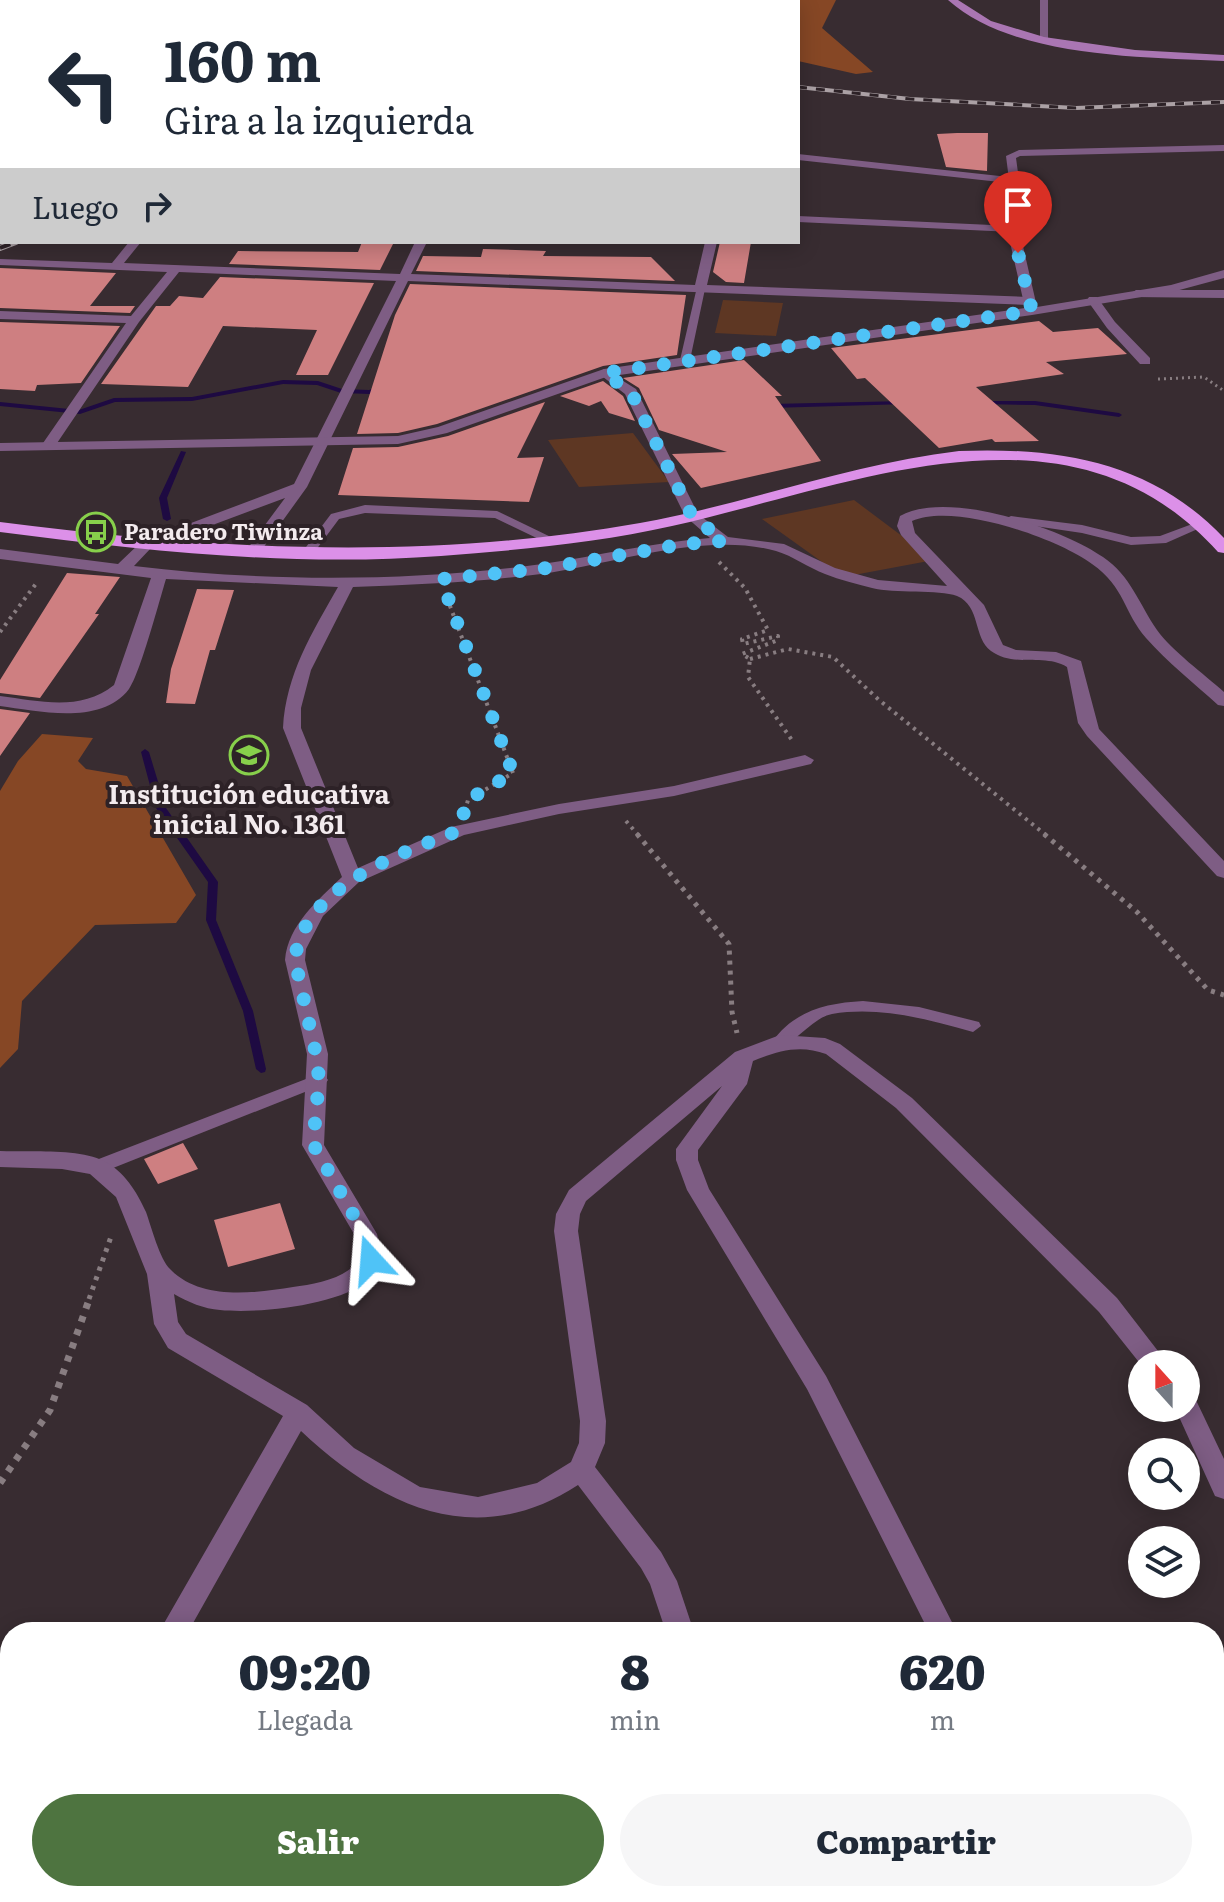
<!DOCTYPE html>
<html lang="es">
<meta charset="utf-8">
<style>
:root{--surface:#fff;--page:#f6f6f7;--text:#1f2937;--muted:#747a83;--accent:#4e7440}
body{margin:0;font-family:Literata,serif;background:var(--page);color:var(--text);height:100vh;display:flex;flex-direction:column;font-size:30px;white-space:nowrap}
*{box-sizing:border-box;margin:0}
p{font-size:26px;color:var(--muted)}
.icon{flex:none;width:44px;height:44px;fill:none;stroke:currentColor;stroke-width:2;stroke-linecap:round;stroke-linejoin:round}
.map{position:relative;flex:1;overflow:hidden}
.details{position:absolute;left:0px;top:1622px;width:1224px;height:280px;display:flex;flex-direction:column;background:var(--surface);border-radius:32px 32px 0 0;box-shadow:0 4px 20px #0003}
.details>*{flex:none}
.top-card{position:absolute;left:0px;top:0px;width:800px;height:244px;box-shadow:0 4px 20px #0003;background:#fff;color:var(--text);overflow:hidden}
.needle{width:52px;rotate:339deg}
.tools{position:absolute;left:1128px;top:1350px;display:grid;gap:16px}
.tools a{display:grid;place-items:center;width:72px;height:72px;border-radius:50%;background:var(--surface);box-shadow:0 4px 20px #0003;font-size:40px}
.pin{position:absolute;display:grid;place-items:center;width:68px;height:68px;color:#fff;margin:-82px -34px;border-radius:50% 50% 50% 0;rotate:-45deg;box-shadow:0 0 8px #0007}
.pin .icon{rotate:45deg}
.me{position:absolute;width:88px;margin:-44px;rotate:341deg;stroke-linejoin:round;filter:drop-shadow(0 0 6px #0008)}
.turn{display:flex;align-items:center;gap:28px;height:168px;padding:0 32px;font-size:36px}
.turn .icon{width:104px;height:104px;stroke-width:2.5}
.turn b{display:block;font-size:56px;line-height:68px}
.then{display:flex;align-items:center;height:76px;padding:0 32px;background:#0003;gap:16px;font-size:30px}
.eta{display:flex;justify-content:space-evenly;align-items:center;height:136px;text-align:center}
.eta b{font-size:48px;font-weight:800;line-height:56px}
.action{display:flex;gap:16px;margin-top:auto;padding:16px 32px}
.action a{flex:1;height:92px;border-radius:48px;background:var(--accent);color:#fff;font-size:32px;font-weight:800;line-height:92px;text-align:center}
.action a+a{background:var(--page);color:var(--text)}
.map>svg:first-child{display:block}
</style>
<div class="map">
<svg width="1224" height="1902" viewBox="0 0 1224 1902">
<rect width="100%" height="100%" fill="#382c31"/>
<path fill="#5e3723" d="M723,300L783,303L776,336L715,333Z
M633,433L669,482L579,487L548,440Z
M854,500L934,560L843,577L762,519Z"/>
<path fill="#864725" d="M658,0H836L822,28L873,72L856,74L798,61V2Z
M42,734L93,738L78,761L86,769L127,776L196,895L176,923L95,925L22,1001L18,1049L0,1068V791L18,761Z"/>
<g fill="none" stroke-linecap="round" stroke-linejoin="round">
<path fill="#1e0a42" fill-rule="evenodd" d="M283,380L318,381L342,389L369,390L382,386L385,388L370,394L341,393L317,385L283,384L192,401L115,402L80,414L0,406V402L79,410L114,398L192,397Z
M906,401L908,402V404L770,408L767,406L770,404Z
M980,401H1035L1119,413L1122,415L1119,417L1035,405L982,404L979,402Z
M181,451L186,452L167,498L171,519L167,521L163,519L159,498Z
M145,749L149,752L166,808L218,882L216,920L253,1011L266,1069L265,1072L261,1073L256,1069L243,1011L206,920L208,882L156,808L141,752Z"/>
</g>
<path fill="#ce7f81" d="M957,133H988L987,171L946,167L937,134Z
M362,242H394L380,270L229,264L238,251L358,252Z
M720,242H751L744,283L726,282L713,272Z
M483,249L546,251L543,256L651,257L675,281L416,271L423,256L481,257Z
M0,268L116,273L90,306H135L130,313L0,308Z
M220,277L374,283L328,375H296L317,330L223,326L188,387L101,384L156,306H170L179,296L203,298Z
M410,284L686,295L677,355L603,366L437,424L398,433L357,434L395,315Z
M1039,321L1053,332L1098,328L1127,354L1046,362L1064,374L976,387L1039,441L995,442L992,439L939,448L865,378L857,379L831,348Z
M0,322L120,326L81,383L37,385L35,391L0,389Z
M744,360L782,396H775L821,461L701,488L672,454L727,452L659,430L639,388L623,378Z
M603,381L623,396L635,421L609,413L601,401L589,406L560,396Z
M545,402L517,458L544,457L529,502L338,495L353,448L398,447L448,436Z
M67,573L120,577L95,614H99L40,698L0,693V680Z
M197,589L234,590L215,650H210L195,704L166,703L171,669Z
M0,709L30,713L0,756Z
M183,1143L198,1169L158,1184L144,1159Z
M280,1203L295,1249L228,1267L214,1220Z"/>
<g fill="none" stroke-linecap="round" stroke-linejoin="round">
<path stroke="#887d81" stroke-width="3" stroke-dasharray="2 4" stroke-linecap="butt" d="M1158,379L1204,377L1224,391"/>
<path stroke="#887d81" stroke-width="4" stroke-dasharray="3 5" stroke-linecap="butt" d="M719,562L745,588L768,630L742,639L743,644L778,636V640L742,654L750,659L748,677L794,743
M447,598L513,773L468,800L466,807
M0,632L38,581
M750,659L788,649L833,657L879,700L1047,836
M626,821L639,836"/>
<path stroke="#887d81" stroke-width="5" stroke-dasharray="4 6" stroke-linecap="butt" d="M637,834L729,944L732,1012L737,1033
M1044,834L1137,912L1208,990L1224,995
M89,1299L112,1234"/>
<path stroke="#887d81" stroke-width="7" stroke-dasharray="6 8" stroke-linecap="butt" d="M0,1483L50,1410L90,1297"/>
<path fill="#7e5d84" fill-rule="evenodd" d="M697,287L705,289L690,360L685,363L680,360Z
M365,505L497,511L557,540L551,544L547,543L495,518L365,513L339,519L310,558H302L300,555L331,514Z
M1011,516L1082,525L1131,537L1160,536L1203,520L1209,524L1166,543L1131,545L1082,533L1007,522V518Z
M863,1001L919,1007L979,1022L981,1026L973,1032C927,1019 879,1006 832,1014C810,1018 791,1051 774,1046L772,1042C794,1011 826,1003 863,1001Z
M319,1074L325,1076L328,1080L325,1084L103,1172H91L88,1167L91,1162Z"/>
<path fill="#7e5d84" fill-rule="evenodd" d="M35,0H44L34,2Z
M1040,0H1048V39L1044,42L1040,39Z
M1224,145V151L1020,156L1016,158L1019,180L1014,183L1009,180L1006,156L1019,150Z
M798,216L1013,226L1019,229L1013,232L798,222Z
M129,242H141L124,263L400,274L415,242H427L411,274L695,285L705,242H717L707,285L1029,297L1035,301L1029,305L408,281L307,487L258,555L253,557L245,552L285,498L151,548L134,566C263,582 412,582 542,564C598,556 653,542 710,538L685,516L625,394L598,373L604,369L636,389L698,514L728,537L784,544L835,568L878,580L947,586L901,535L897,526L900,516C947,489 1061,528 1103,557C1131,576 1139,604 1157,630C1172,651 1204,674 1224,692V706L1218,705C1194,683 1167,662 1146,638C1124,613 1125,587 1092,564C1057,538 954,502 912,521L915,533L984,605L1003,645L1016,650L1056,652L1081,661L1099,729L1224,861V878L1217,876L1087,736L1078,723L1067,667C1044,653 1014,668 991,651C973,638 981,606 957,596C939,589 894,594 872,588C857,584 840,580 825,574C809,568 793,556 776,551C705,531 613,564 541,574C479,582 416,585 353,587L311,670L301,708V728L358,868L451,827L559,804L674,786L805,755L814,760L811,764L674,796L559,814L464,835L359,882L323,916L306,949L305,960L328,1054L324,1145L377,1234L383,1259C379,1266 376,1275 370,1280C338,1305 260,1314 220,1310C204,1309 188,1302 174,1294L178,1322L186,1334L307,1405L354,1448L420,1487L478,1497L537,1483L571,1462L579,1443L580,1421L554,1231L556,1214L569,1190L735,1052L780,1035L825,1038L840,1044L912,1098L1117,1298L1168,1364L1142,1366L1099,1312L896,1108L826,1054C800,1044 777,1051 753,1061L747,1084L698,1150V1160L709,1189L826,1376L957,1632H929L807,1389L687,1190L676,1160V1149L722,1086L586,1201L580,1214L578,1231L606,1421L605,1443L595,1467L661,1552L677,1581L694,1632H666L650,1584L641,1568L578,1485C476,1552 381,1506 301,1431L188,1632H159L283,1416L168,1348L154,1324L147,1274L116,1197L90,1174L62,1169L0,1167V1151C29,1152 78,1148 104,1161C124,1171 137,1192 146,1212C151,1226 160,1260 170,1269C201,1301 254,1293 293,1287C315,1284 347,1279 359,1259L354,1234L302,1145L307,1054L285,960C288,925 318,900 342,877L283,728C286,674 312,633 338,587L166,579C159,602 140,674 129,689C101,726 38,711 0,706V696C40,701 80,712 114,685L151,578L0,559V549L118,564L141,542L294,484L396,281L179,272L139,322L53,449H43L41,446L126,323L0,319V311L131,316L167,272L0,265V259L112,263Z
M1136,290H1224V298L1132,297L1130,294Z
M1089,297H1097L1115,322L1150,358V364H1140L1107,328L1087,300Z
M1186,1395L1195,1398L1224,1459V1499L1215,1496L1175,1408H1186Z
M10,1891V1892H43L39,1902H5Z
M668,1892H700L699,1902H669Z
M1006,1892H1038L1039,1902H1007Z"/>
<path fill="#7e5d84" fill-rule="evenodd" d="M0,138H2V144H0Z
M798,154L1018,178L1019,229L1037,307L1171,285L1224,270V278L1172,292L1032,315L606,377L447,433L398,444L0,451V443L398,436L438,427L604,369L1025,308L1007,229L1009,183L798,160Z"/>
<path fill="#aa76b3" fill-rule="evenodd" d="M948,0H958L991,21L1044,37L1135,50L1224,55V61C1141,57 1013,58 948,0Z"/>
<path fill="#dc90e8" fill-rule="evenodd" d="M959,451C1059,447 1152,462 1224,538V553L1218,552C1070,387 852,486 672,526C596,543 518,550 441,556C293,567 146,551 0,532V522C216,550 424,561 640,523C747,504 850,464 959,451Z"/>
<g stroke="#aba1a5" stroke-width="4">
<path id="rail-far1" d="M798,87L910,99L1076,108L1224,102"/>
</g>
<g stroke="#aba1a5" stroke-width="6">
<path id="rail" d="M0,248L16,242"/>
</g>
<use href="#rail-far1" stroke="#2d2227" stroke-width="3" stroke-dasharray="9" stroke-linecap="butt"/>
<use href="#rail" stroke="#2d2227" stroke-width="4" stroke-dasharray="11" stroke-linecap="butt"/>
</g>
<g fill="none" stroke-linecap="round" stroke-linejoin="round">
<path stroke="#4fc3f7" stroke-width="14" stroke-dasharray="0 25.2" d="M371,1260L366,1237L313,1144L319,1080L317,1059L295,960C302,887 401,853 458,831L468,800L513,773L441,579L541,569L684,544L724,541L692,516L631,392L604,373L1032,311L1018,253"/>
</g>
<defs>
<g id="bus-ring" transform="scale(2)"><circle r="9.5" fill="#2d2227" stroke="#87cf4b" stroke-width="1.5"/><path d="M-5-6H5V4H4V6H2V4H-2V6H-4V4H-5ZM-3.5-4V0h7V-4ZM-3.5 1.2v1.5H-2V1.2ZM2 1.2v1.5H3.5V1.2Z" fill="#87cf4b"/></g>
<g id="school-ring" transform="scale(2)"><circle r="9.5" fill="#2d2227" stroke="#87cf4b" stroke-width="1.5"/><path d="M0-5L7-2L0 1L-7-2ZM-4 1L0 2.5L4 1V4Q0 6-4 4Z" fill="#87cf4b"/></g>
</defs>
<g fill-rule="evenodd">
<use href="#bus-ring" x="96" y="532"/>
<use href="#school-ring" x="249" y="755"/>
</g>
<g text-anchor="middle" stroke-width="8" stroke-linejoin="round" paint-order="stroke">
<g font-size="22" font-weight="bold" fill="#f3ebee" stroke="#2d2227" text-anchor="start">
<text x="124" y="540">Paradero Tiwinza</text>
</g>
<g font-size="26" font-weight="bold" fill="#f3ebee" stroke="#2d2227">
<text x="249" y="804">Institución educativa<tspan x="249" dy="30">inicial No. 1361</tspan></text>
</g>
</g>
</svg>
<div class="tools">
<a><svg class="needle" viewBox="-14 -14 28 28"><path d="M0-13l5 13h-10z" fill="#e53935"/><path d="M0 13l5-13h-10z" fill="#747a83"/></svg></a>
<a><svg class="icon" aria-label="search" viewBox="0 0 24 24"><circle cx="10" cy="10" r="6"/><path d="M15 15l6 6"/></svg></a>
<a><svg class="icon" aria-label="layers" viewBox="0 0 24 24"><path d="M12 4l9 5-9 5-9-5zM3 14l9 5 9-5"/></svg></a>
</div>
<div class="pin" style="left:1018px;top:253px;background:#d93025"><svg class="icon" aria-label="arrive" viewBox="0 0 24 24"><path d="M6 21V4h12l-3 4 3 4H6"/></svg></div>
<svg class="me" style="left:371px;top:1260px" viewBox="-20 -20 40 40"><path d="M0-17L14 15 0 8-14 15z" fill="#4fc3f7" stroke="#fff" stroke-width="4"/></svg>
<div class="top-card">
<div class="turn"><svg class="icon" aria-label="left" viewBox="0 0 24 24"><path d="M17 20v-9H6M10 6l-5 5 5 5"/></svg><div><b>160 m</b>Gira a la izquierda</div></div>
<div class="then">Luego<svg class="icon" aria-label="right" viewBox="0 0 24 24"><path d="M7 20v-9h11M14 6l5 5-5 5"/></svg></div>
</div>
<section class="details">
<div class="eta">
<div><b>09:20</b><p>Llegada</p></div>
<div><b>8</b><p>min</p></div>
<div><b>620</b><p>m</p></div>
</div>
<div class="action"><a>Salir</a><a>Compartir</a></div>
</section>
</div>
